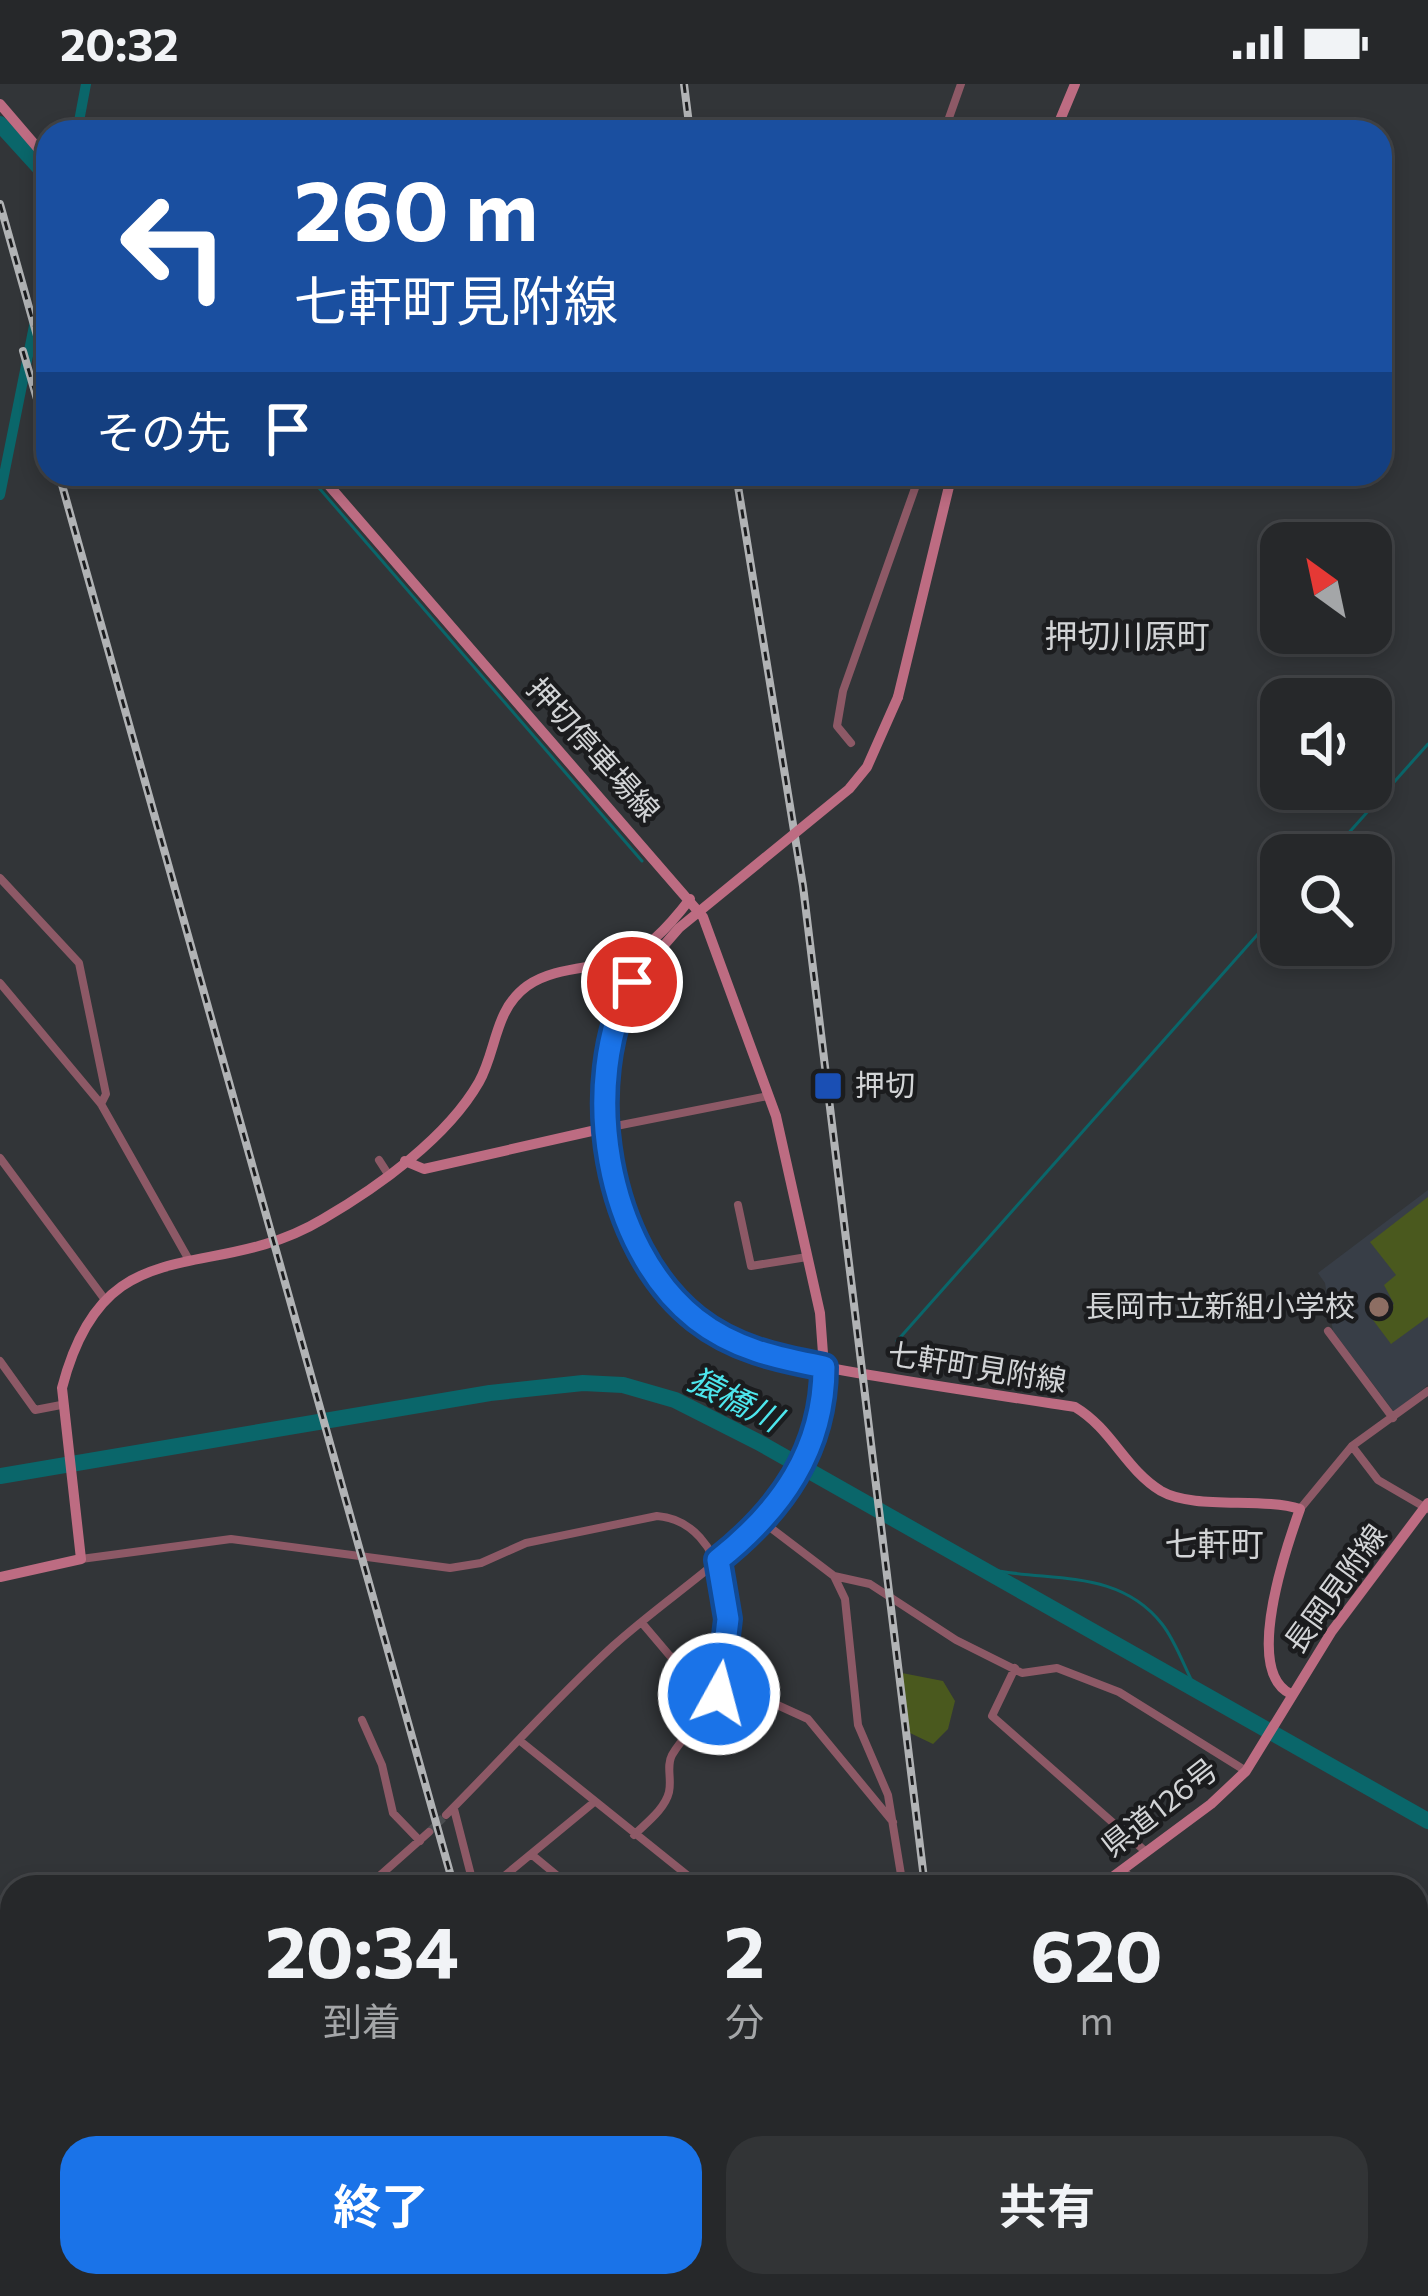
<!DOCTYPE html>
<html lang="ja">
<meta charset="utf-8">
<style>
:root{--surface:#26282a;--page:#323436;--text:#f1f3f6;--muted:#a4a6a8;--line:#424447;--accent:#1a73e8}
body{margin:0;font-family:Commissioner,"Noto Sans JP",sans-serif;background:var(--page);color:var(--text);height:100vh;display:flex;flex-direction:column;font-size:45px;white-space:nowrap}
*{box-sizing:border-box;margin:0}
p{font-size:39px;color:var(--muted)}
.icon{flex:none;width:66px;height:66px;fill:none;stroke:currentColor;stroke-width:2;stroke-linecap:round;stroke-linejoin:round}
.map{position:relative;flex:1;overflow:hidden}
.panel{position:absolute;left:0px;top:1791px;width:1428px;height:423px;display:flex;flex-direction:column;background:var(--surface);border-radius:36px 36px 0 0;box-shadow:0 6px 18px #0003,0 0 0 3px var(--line)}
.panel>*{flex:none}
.hud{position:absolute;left:36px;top:36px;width:1356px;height:366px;border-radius:36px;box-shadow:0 6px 18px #0003,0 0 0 3px var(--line);background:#1a4fa0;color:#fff;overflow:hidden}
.needle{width:78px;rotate:327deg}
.controls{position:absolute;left:1260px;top:438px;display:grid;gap:24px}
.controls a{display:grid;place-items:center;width:132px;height:132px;border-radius:24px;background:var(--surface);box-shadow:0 6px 18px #0003,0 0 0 3px var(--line);font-size:60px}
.pin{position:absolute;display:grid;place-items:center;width:102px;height:102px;color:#fff;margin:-51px;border:6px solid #fff;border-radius:50%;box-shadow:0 3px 12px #0007}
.me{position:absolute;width:132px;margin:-66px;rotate:7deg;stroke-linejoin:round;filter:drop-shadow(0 0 9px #0008)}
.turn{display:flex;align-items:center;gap:42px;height:252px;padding:0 60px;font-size:54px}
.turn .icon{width:156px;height:156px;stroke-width:2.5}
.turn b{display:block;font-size:84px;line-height:102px}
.then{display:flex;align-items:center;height:114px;padding:0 60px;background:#0003;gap:24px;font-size:45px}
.eta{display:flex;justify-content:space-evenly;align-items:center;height:204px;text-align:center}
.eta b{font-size:72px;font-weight:700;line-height:84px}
.primary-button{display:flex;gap:24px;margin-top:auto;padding:24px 60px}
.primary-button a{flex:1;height:138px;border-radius:36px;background:var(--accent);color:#fff;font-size:48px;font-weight:700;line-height:138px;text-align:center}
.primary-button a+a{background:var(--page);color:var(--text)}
.status{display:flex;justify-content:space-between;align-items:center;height:84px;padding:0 60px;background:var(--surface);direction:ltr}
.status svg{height:33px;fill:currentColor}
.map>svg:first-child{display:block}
</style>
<div class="status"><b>20:32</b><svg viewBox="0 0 49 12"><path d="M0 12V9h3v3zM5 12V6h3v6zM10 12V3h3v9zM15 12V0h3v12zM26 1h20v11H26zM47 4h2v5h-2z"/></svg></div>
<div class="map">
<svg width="1428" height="2212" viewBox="0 0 1428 2212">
<rect width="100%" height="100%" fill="#323538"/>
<path fill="#383e47" d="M1428,1106V1301L1394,1328L1333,1247L1325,1199L1318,1189Z"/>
<path fill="#4a591e" d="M1428,1113V1233L1391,1260L1373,1236L1394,1220L1384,1201L1396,1191L1370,1158Z
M902,1589L943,1597L955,1617L948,1645L933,1660L908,1648Z"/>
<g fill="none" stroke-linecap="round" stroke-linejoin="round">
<path stroke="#0a666a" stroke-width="3" d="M307,390L642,777
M1329,771L1428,660
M897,1257L1281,824
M960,1475C1026,1506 1110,1474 1162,1540C1177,1559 1185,1586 1197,1607"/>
<path stroke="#0a666a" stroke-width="10" d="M77,48L86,0
M0,411L48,172"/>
<path stroke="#0a666a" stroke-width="16" d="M0,40L48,93
M0,1392L490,1309L583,1299L623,1301L675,1316L758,1358L1428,1737"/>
<path stroke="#4a4d50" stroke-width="8" stroke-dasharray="8 4" stroke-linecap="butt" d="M429,1748L446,1731"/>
<path stroke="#8d5966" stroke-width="8" d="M944,48L961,0
M851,659L837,642L843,607L920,390
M0,794L79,879L106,1010L101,1020
M0,899L101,1020L189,1176
M606,1044L768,1012
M0,1074L103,1213
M379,1076L388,1090
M738,1121L751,1182L807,1173
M1328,1247L1393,1334
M0,1277L35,1326L61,1321
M1352,1362L1378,1396L1428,1425
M1300,1425L1352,1362L1428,1307
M763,1438L834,1492L845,1515L858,1641L888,1711L903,1803
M81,1475L231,1455L450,1484L481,1479L526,1459L657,1432C728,1437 742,1550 722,1603C712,1630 686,1646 672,1671C666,1682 672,1695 669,1708C665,1725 646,1739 634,1751
M834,1492L870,1500L956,1556L1022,1589L1057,1584L1119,1608L1246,1687
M642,1539L670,1572L808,1635L893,1738
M1015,1584L992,1632L1145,1767
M362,1636L382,1681L393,1729L420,1757
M519,1656L702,1803
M454,1725L474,1803
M446,1731C502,1675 555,1615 613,1562C706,1478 823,1427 824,1283
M531,1770L571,1803
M1122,1786L1143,1803
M367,1803L429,1748
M491,1803L593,1719
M0,2108L12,2105
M90,2202L93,2212
M550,2202L563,2212
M583,2202L586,2212
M9,2212H36"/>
<path stroke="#bd6c82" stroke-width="10" d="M0,20L48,76
M1055,48L1075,0
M319,390L703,833L776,1032L820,1229L824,1283
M898,613L952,390
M632,898C600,959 599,1018 614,1084C651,1239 729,1269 876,1292C942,1303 1009,1313 1075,1323C1112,1345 1125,1385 1161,1407C1194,1426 1261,1413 1300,1425C1286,1464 1243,1588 1291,1610
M405,1077L424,1085L605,1044
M0,1493L81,1475L62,1304C105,1137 210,1203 323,1135C378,1103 447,1054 479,998C497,966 494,926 527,902C553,883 593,885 623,875C648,866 674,836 690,815
M1099,1803L1211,1720L1246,1687L1332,1547L1428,1419
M1416,2017L1428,2027
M692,2212L699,2202"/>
<path stroke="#f691ab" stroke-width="14" d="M0,1916L12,1934
M0,1954L12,1971
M192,2202L200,2212
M212,2202L220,2212"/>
<g stroke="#b1b3b5" stroke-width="8">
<path id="rail" d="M684,0L690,48
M0,120L48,291
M23,267L48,353
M59,390L454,1803
M736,390L803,802L925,1803
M572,2202L575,2212
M969,2202L970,2212"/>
</g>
<use href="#rail" stroke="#1b1c1e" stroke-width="3" stroke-dasharray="9" stroke-linecap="butt"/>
<path stroke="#bd6c82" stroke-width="10" d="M632,898L679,844L849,705L867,683L898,613"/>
</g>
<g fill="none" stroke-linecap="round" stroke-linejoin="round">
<g stroke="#114b97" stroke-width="30">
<path id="route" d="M632,898C579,999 605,1163 696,1235C734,1265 777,1274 824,1283C824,1366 781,1426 718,1476L728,1535L719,1610"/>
</g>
<use href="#route" stroke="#1a73e8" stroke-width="21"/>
</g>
<rect fill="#1a4fb4" stroke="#1b1c1e" stroke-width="4.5" x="813" y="987" width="30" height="30" rx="6"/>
<circle fill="#8d6e63" stroke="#1b1c1e" stroke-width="4.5" cx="1379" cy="1223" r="12"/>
<g text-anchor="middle" stroke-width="9" stroke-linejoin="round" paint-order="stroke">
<g font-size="30" fill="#d2d4d6" stroke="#1b1c1e">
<text transform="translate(593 666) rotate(48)" y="10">押切停車場線</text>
<text transform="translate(977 1284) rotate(9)" y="10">七軒町見附線</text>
<text transform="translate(1336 1505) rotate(-54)" y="10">長岡見附線</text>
<text transform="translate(1160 1724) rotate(-38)" y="10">県道126号</text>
</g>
<g font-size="30" fill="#d2d4d6" stroke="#1b1c1e" text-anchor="start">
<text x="855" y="1012">押切</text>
<text x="1355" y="1233" text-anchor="end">長岡市立新組小学校</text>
</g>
<g font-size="33" fill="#d2d4d6" stroke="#1b1c1e">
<text x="1127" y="564">押切川原町</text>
<text x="1214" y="1472">七軒町</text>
</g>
<g font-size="33" font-style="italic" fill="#4de6ed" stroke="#1b1c1e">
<text transform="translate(735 1315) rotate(27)" y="12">猿橋川</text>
</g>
</g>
</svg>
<div class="controls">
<a><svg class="needle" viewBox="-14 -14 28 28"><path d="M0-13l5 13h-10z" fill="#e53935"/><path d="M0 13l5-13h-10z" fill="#a4a6a8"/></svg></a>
<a><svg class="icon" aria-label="sound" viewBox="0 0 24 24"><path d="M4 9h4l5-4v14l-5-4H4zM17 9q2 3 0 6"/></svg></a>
<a><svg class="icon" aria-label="search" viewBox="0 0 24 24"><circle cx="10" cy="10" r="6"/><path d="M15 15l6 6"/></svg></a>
</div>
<div class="pin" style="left:632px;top:898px;background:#d93025"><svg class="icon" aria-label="arrive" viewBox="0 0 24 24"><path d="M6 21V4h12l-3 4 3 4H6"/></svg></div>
<svg class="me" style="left:719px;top:1610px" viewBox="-20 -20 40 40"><circle r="17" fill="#1a73e8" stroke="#fff" stroke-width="3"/><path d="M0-11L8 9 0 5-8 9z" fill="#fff"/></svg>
<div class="hud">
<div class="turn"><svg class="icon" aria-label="left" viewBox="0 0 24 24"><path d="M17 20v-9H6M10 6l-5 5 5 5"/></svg><div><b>260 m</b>七軒町見附線</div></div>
<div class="then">その先<svg class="icon" aria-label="arrive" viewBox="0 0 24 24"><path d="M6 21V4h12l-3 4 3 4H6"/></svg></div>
</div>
<section class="panel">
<div class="eta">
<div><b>20:34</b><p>到着</p></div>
<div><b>2</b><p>分</p></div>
<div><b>620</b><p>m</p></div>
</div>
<div class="primary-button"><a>終了</a><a>共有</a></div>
</section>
</div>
